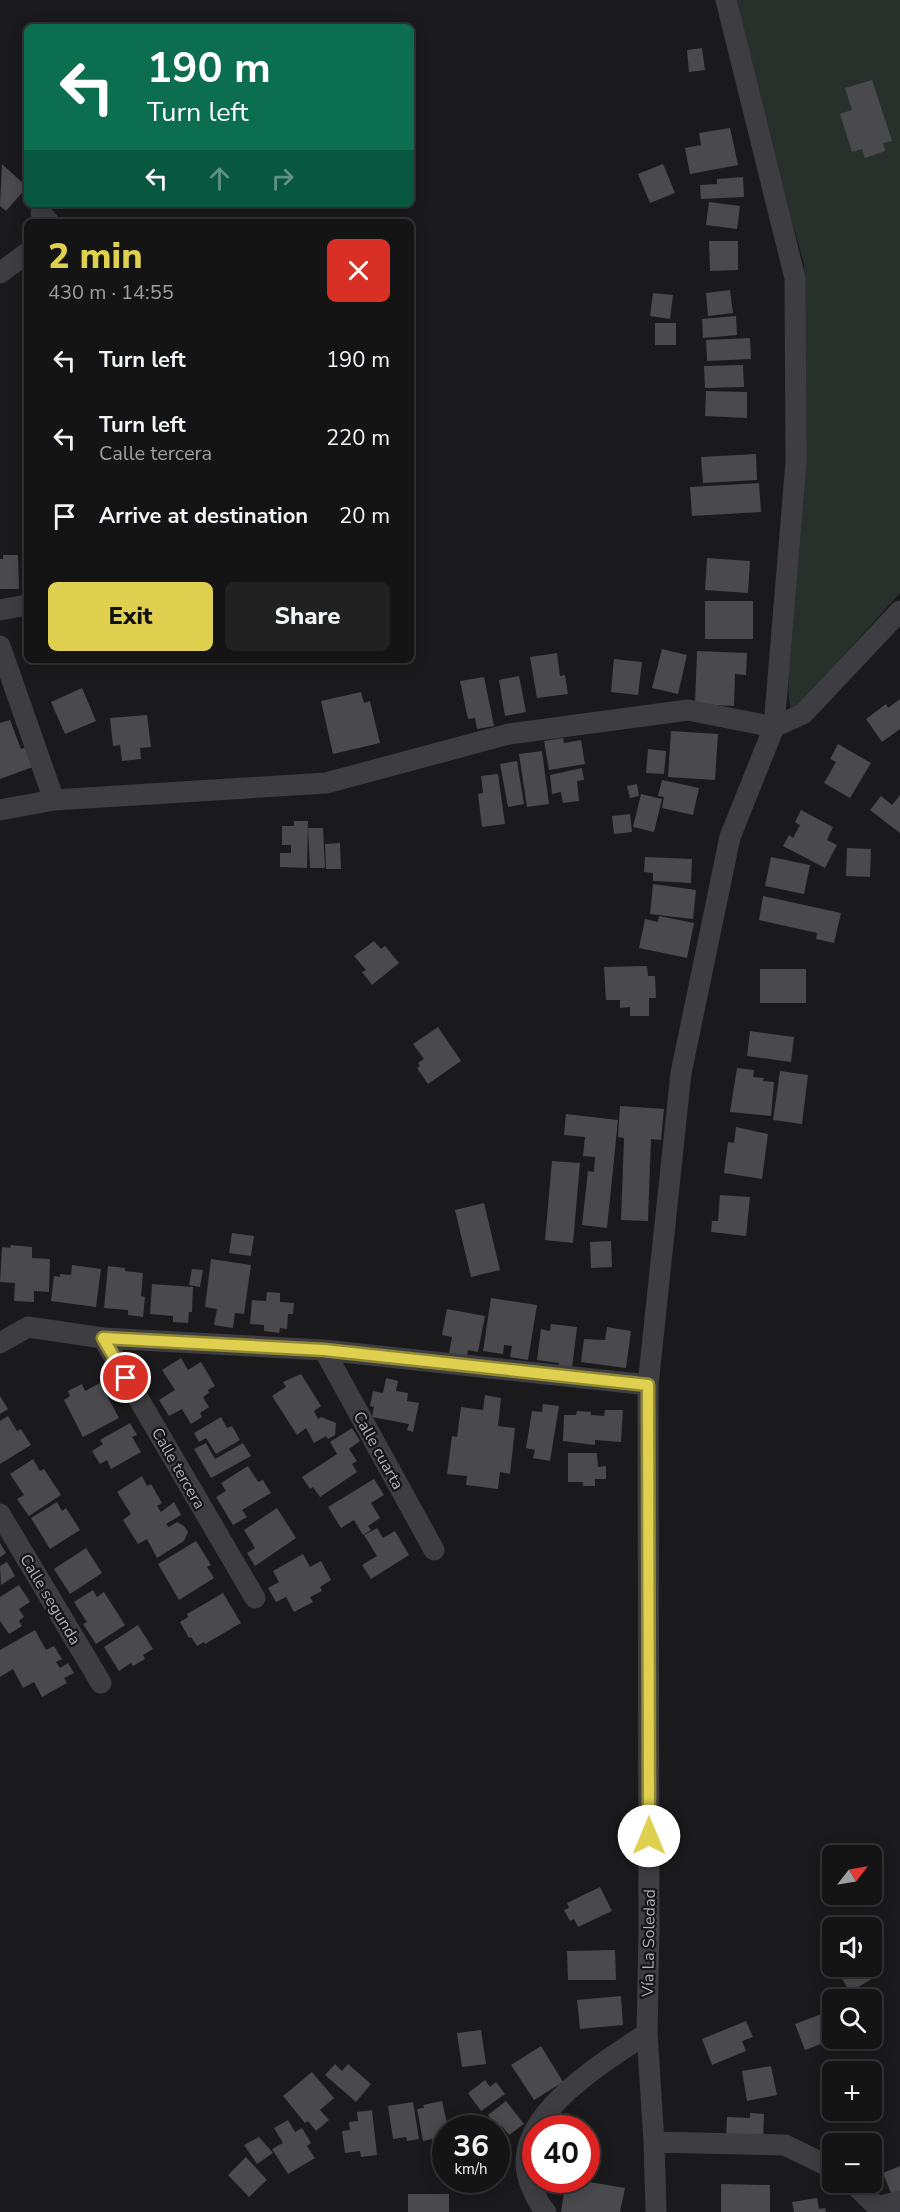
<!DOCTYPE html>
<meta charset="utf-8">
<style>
:root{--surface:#141415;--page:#212122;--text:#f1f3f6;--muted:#9d9ea0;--line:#333334;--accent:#dfd14f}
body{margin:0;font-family:"Nunito Sans",sans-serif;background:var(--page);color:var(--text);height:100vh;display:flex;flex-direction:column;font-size:22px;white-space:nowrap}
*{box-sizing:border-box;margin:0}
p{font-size:20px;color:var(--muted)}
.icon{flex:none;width:33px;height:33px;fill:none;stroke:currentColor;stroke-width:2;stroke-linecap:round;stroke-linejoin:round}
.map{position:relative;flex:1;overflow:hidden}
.drawer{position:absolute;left:24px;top:219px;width:390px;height:444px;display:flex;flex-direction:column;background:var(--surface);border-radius:9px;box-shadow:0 3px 15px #0003,0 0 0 2px var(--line)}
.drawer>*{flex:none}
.banner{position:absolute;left:24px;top:24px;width:390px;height:183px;border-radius:9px;box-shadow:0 3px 15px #0003,0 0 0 2px var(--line);background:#0b6e4f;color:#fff;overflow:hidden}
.needle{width:39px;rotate:59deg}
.controls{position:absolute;left:822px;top:1845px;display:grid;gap:12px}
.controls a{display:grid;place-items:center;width:60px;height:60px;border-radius:9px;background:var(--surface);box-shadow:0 3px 15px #0003,0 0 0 2px var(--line);font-size:30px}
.speed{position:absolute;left:432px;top:2115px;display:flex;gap:12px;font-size:30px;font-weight:700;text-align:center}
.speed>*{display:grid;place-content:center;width:78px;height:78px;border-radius:50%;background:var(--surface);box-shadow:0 3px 15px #0003,0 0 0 2px var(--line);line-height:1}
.speed small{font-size:15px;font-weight:400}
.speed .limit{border:9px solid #d22;background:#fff;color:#111}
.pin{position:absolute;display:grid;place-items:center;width:51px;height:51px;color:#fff;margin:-26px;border:3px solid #fff;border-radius:50%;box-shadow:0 2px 6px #0007}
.me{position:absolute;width:66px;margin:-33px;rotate:0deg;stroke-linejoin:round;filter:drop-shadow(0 0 4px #0008)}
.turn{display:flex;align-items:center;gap:21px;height:126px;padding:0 24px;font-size:27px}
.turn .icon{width:78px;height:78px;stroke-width:2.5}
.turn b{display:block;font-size:42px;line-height:51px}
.lanes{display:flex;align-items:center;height:57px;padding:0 24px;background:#0003;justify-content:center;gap:30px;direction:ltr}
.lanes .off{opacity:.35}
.round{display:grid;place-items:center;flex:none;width:63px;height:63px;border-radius:9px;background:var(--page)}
.overview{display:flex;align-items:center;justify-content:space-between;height:102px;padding:0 24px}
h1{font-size:36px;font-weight:800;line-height:45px;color:var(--accent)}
.action{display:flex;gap:12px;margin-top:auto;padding:12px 24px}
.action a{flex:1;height:69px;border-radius:9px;background:var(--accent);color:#111;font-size:24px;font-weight:800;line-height:69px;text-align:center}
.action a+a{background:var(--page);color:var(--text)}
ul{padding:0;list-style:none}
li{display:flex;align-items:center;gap:18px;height:78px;padding:0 24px}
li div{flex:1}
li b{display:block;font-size:22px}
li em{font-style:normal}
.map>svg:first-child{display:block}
</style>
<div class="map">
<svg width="900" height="2212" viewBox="0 0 900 2212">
<rect width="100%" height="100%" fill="#1a1a1c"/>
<path fill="#28302c" d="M737,0H900V593L791,713L788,690L806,383L804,263L755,93Z"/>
<path fill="#4a4a4e" d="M702,48L705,70L689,72L687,50Z
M872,80L892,141L883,143L885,151L865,158L862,149L852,152L840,114L852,110L845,88Z
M730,128L738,165L690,174L685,148L701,145L699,133Z
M2,164L27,187L6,211L0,206Z
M663,164L675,193L650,203L638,174Z
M743,177L744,197L701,199L700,185L717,184V179Z
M709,202L740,206L737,229L706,225Z
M709,241H738V270L710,271Z
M730,290L733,313L708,316L706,293Z
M653,293L673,295L670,319L650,316Z
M736,316L737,335L703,338L702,319Z
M655,323H676V345H655Z
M750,338L751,359L707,361L706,340Z
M743,365L744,387L705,388L704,366Z
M706,391L747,392V418L705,416Z
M756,454L757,480L703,483L701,457Z
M759,483L761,512L692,516L690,487Z
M3,555H18L19,589H0V559H3Z
M707,558L750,561L748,593L705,590Z
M705,601H753V639H705Z
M662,649L687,655L678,694L652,688Z
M697,651L747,653L746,675L735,674L734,706L695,704Z
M557,653L560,676L565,675L568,694L537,698L530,657Z
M614,659L642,662L638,695L611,692Z
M519,676L526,712L505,716L499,680Z
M484,677L494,726L477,729L475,718L468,719L460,681Z
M82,688L96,721L65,734L51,702Z
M361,692L364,703L370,701L380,743L333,754L321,701Z
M900,699V729L882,742L866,719L886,704L888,708Z
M147,715L151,747L140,748L141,759L122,761L120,745L113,746L110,718Z
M10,720L21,749L26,747L33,767L0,779V723Z
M671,731L718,734L715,780L668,777Z
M563,738L564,743L581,740L585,764L549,770L544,741Z
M838,744L871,763L850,798L824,783L836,762L830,759Z
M648,749L666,751L664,774L646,773Z
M542,751L549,804L527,807L519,754Z
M517,761L524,804L508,807L500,764Z
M582,768L584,780L577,781L579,801L563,803L561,792L552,794L550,775Z
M498,774L505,824L482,827L478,794L483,793L481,776Z
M662,780L699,788L693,815L662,808L664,797L658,796Z
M637,784L639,796L630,798L627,786Z
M641,794L662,799L654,832L633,827Z
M900,795V833L870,810L881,796L892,805Z
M801,810L833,827L827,840L837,845L825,868L783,846L789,835L793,838L800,825L795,822Z
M630,814L632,832L614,834L612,816Z
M294,821H308L307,868L280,867V853H291V845H282V826H294Z
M308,828H323L325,868H310Z
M340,843L341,869H326L325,844Z
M847,848L871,849L870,877L846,876Z
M645,857L692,859L691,883L653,881V873L644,872Z
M771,857L810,865L804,894L765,886Z
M653,884L696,890L693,919L650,914Z
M763,896L841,913L834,943L816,939L817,933L759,920Z
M659,916L694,923L687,958L639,948L645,919L658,922Z
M374,941L381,949L385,946L399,963L372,985L362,972L366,970L354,956Z
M647,966L648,976H655L656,998H649V1016H630V1007L620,1008V1000H606L604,967Z
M760,969H806V1003H760Z
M438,1027L461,1061L428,1084L417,1068L420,1066L418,1063L424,1059L413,1044Z
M750,1031L794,1037L791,1062L747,1056Z
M737,1068L754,1070L753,1077L764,1078L763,1081L774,1082L771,1116L730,1112Z
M780,1071L808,1075L802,1124L773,1120Z
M620,1106L664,1109L661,1140L651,1139L648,1221L621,1220L624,1138L618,1137Z
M566,1114L618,1120L607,1228L582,1225L588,1171L594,1172L595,1157L583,1156L585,1137L564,1135Z
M736,1127L768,1134L762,1179L724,1173L728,1142L734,1143Z
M552,1161L580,1163L573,1243L545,1240Z
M720,1195L750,1197L746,1236L711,1232L712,1221H718Z
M484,1203L500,1270L471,1277L455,1210Z
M232,1233L254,1236L251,1256L229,1253Z
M611,1241L612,1267L591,1268L590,1242Z
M11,1245L32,1247V1258L50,1259L49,1292L34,1291V1302L14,1301L15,1283L0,1282L2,1247L10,1248Z
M211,1259L251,1265L244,1314L235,1313L233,1328L214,1325L217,1309L205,1307Z
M72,1265L101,1269L96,1307L51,1301L54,1276L60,1277V1274L71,1275Z
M108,1266L125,1268V1271L143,1273L141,1296L145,1297L143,1317L128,1315V1310L104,1308Z
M192,1269L203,1270L200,1287L189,1285Z
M152,1284L193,1287L192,1312H189L188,1323L173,1322V1316L150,1314Z
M267,1292L280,1293V1302L294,1303L293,1314H288L287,1329L280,1328L279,1333L264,1331V1325L250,1324L252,1300L266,1301Z
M491,1298L537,1305L528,1360L510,1357L512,1346L504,1345L503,1354L483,1351Z
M447,1309L485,1316L478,1352L468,1350L467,1356L449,1353L452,1337L442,1335Z
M551,1324L577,1327L572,1368L559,1366V1363L537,1360L541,1329L550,1331Z
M607,1327L631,1331L626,1368L581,1362L584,1339L605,1340Z
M181,1358L188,1370L201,1362L215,1386L208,1390L209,1393L203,1397L209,1407L200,1413L202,1417L191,1424L182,1409L169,1416L159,1400L175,1390L162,1370Z
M301,1374L321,1406L314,1411L318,1419L321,1417L336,1423L335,1435L328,1439L326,1436L314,1443L306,1428L297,1435L272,1396L286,1387L283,1382Z
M386,1378L398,1381L396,1391L408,1393L407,1401L419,1403L413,1432L407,1430L409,1424L372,1417L374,1407L370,1406L373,1391L383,1393Z
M100,1383L119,1418L83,1437L64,1400L70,1396L68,1391L82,1384L85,1391Z
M485,1395L501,1398L498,1426L515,1428L510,1474L500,1472L498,1489L466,1485L467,1476L447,1474L452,1436L457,1437L461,1407L483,1410Z
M0,1396L8,1409L0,1414Z
M543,1404L559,1406L550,1461L533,1458L535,1450L526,1448L532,1411L542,1412Z
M605,1410H623L621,1442L595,1440V1445L563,1441L564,1415H576L577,1411L591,1412V1415L604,1416Z
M8,1416L17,1431L21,1429L31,1445L0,1464V1421Z
M221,1417L227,1428L232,1426L240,1440L216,1454L206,1438L199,1442L194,1433Z
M130,1423L137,1435L132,1437L141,1452L111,1469L107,1460L100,1464L92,1451L103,1444L100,1440Z
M352,1428L360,1441L349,1449L357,1461L352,1464L357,1472L320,1497L313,1487L310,1489L302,1477L337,1454L330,1442Z
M206,1443L215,1459L243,1443L251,1456L211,1478L194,1449Z
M568,1453H597L598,1467L606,1466V1479H595V1486H583V1482H568Z
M33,1459L40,1471L44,1469L61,1495L29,1516L17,1499L24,1495L10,1474Z
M248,1466L258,1482L263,1480L271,1493L242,1510L247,1517L233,1525L216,1497L226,1491L221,1483Z
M142,1476L147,1486L151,1484L162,1503L157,1506L161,1512L174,1502L181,1515L166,1524L169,1527L177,1522L184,1526L188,1532L184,1541L157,1558L147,1539L138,1544L123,1520L131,1514L117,1492Z
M374,1479L384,1495L371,1503L380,1518L368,1526L371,1530L363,1535L354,1520L341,1528L328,1507Z
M57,1502L62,1511L66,1508L80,1530L50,1549L31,1518Z
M277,1508L296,1538L255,1566L247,1553L255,1548L244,1530Z
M377,1528L383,1538L395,1531L409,1555L371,1579L362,1565L377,1556L364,1535Z
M196,1541L211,1565L207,1567L214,1578L179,1600L158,1564Z
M0,1543L6,1553L0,1557Z
M86,1548L102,1573L70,1594L54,1569Z
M303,1554L310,1567L321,1561L331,1580L320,1587L322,1591L310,1597L313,1602L294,1612L286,1597L276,1602L268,1588L279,1582L273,1571Z
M7,1562L15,1576L1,1585L0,1566Z
M19,1585L30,1602L19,1609L24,1617L19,1621L22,1626L9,1634L0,1621V1597Z
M93,1590L97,1597L104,1592L125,1625L96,1644L83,1624L87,1622L74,1602Z
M223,1593L241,1623L205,1644L204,1642L197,1646L191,1637L189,1638L180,1622L188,1617L187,1614Z
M138,1625L153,1649L143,1655L145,1659L133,1666L131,1663L119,1671L104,1647Z
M35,1630L46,1650L54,1646L62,1659L56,1662L60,1668L68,1663L74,1673L64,1678L67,1683L42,1697L34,1682L23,1688L13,1669L0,1677V1650Z
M600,1887L612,1911L578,1927L574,1919L570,1921L564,1910L569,1908L567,1903Z
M615,1950L616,1980H568L567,1951Z
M851,1966H868L875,1977L850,1992L839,1974Z
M621,1996L623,2025L580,2029L577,2000Z
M832,2010V2040L805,2050L795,2024Z
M746,2021L753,2037L742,2041L746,2051L712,2065L702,2039Z
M481,2030L486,2064L462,2067L457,2033Z
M541,2046L563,2082L534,2100L511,2065Z
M335,2064L342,2071L348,2064L371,2084L356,2102L325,2075Z
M771,2066L777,2095L747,2101L742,2071Z
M312,2072L334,2098L320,2110L329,2120L316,2131L308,2121L305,2123L283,2096Z
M485,2080L490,2087L496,2082L505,2094L481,2111L468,2093Z
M442,2101L448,2128H446V2140L433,2143L432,2139L423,2141L417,2109L424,2108L423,2105Z
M506,2101L524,2124L509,2135L502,2126L498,2129L488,2115Z
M413,2102L419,2139L407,2141L406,2137L393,2139L388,2106Z
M372,2110L377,2155L361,2157L360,2151L345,2153L342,2131L350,2130L349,2122L358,2121L357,2112Z
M750,2113L764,2114L763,2140L726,2139L727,2117L750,2118Z
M458,2117L488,2124L487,2128H456Z
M288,2120L295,2132L302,2128L311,2143L307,2146L315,2158L288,2174L272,2149L283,2143L274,2128Z
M259,2137L273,2153L257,2164L244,2145Z
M246,2157L267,2180L249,2197L228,2175Z
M900,2166V2196L893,2198L883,2173Z
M566,2180H578L625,2188L620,2212H561Z
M721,2184L770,2185V2212H721Z
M408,2194H449V2212H408Z
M817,2198L819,2209L825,2208L826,2212H794L792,2202Z"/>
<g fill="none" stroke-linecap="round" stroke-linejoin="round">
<path stroke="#3e3d42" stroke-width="21" d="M41,213L49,222
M0,273L27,253
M0,610L27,605
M0,646L54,800
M0,810L54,800L326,783L509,734L688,710L774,727L803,714L900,611
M103,1338L255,1598
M0,1343L28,1327L103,1338L324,1350L648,1385
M324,1350L434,1550
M0,1514L101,1683
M654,2142L785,2145L832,2168
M852,2182L877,2207L900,2201
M546,2212C539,2205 536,2197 532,2188C501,2121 601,2065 647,2033
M656,2212L654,2142L647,2033L649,1931L648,1385L681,1073L730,837L774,727L796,462L795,278L726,0"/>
</g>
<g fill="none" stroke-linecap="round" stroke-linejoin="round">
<g stroke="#918833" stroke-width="15">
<path id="route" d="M126,1378L103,1338L324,1350L648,1385L649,1836"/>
</g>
<use href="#route" stroke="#dfd14f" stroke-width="10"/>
</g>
<g text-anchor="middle" stroke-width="4.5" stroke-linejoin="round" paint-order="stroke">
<g font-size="16" fill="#aeafba" stroke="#151517">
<text transform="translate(379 1450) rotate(61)" y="6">Calle cuarta</text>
<text transform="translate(179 1468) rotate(60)" y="6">Calle tercera</text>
<text transform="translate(51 1599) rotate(59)" y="6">Calle segunda</text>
<text transform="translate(648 1943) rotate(-89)" y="6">Vía La Soledad</text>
</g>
</g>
</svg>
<div class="controls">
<a><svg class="needle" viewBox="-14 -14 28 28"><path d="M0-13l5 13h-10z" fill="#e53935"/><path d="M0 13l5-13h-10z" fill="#9d9ea0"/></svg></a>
<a><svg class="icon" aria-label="sound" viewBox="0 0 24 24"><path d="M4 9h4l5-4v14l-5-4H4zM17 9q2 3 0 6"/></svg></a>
<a><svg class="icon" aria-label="search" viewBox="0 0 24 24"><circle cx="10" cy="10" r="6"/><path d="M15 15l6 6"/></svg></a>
<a>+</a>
<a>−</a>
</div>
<div class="speed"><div>36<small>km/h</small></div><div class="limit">40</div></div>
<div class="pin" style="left:126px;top:1378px;background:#d93025"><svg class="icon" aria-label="arrive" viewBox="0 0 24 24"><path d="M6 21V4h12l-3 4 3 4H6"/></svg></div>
<svg class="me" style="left:649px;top:1836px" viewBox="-20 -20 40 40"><circle r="19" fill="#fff"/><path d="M0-13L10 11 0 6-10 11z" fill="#dfd14f"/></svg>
<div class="banner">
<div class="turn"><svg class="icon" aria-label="left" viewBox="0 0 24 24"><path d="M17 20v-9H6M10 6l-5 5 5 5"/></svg><div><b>190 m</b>Turn left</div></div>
<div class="lanes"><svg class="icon" aria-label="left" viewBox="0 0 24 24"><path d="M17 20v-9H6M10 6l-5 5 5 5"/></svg><svg class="icon off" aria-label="ahead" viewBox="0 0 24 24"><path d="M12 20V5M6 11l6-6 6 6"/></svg><svg class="icon off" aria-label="right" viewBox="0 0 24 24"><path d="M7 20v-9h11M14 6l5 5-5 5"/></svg></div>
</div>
<section class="drawer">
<div class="overview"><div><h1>2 min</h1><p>430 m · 14:55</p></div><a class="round" style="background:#d93025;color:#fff"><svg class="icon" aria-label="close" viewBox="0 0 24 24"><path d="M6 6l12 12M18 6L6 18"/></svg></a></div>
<ul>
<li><svg class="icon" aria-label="left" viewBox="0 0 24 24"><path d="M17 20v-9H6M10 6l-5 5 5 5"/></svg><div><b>Turn left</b></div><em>190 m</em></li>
<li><svg class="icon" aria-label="left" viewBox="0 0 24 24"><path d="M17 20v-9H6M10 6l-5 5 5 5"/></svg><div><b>Turn left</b><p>Calle tercera</p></div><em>220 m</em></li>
<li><svg class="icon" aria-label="arrive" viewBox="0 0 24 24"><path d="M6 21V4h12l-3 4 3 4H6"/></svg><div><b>Arrive at destination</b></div><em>20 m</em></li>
</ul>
<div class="action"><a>Exit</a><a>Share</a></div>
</section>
</div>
